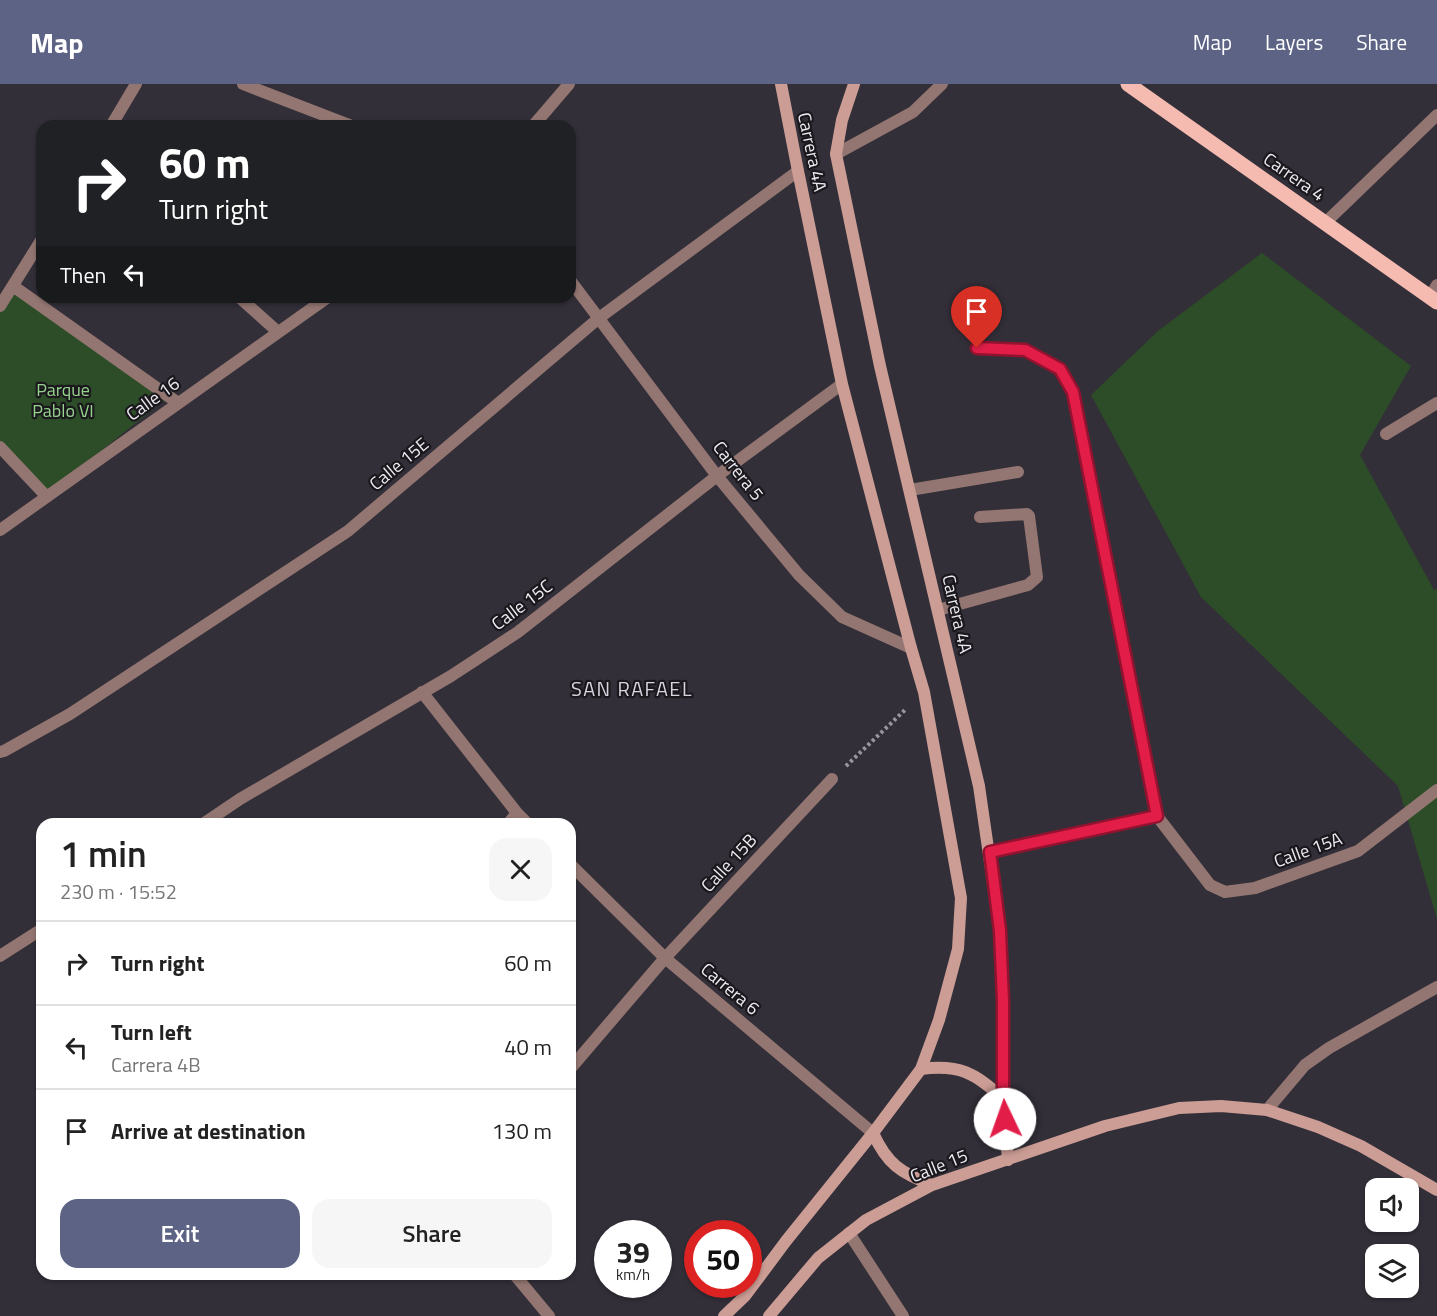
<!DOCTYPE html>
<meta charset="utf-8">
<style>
:root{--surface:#fff;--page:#f6f6f6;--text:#222;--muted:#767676;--line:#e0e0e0;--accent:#5c6385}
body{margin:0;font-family:"Titillium Web",sans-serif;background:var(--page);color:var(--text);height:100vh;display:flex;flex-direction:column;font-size:22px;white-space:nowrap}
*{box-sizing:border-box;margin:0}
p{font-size:20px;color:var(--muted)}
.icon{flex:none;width:33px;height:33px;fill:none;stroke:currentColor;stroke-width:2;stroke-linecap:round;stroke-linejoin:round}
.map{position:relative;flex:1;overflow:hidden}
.drawer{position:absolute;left:36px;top:734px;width:540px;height:462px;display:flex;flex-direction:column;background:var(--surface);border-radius:18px;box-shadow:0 2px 4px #0004}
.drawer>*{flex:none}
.guide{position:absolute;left:36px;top:36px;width:540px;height:183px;border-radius:18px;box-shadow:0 2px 4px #0004;background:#202124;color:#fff;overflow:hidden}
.fabs{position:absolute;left:1365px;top:1094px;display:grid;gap:12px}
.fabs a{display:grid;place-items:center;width:54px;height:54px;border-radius:12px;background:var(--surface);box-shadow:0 2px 4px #0004;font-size:30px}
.speed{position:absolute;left:594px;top:1136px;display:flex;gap:12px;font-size:30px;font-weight:700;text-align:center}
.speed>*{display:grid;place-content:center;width:78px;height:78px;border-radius:50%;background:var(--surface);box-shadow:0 2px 4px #0004;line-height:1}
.speed small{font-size:15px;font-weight:400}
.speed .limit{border:9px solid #d22;background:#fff;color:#111}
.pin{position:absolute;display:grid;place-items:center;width:51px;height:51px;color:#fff;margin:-62px -26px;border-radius:50% 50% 50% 0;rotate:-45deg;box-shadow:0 0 6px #0007}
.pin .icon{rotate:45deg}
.me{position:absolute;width:66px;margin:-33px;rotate:357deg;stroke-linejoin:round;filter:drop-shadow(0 0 4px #0008)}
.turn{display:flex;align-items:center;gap:21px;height:126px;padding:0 24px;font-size:27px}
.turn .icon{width:78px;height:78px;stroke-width:2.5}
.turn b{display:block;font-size:42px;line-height:51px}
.then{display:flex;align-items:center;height:57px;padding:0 24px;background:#0003;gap:12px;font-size:22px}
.round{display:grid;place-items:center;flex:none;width:63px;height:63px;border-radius:18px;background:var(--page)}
.head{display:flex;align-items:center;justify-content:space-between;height:102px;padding:0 24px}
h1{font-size:36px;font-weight:600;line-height:45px}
.button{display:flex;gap:12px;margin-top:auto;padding:12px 24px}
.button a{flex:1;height:69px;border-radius:18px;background:var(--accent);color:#fff;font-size:24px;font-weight:600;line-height:69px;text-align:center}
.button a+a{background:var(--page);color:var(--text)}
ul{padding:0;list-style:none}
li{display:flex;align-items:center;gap:18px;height:84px;padding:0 24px;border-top:2px solid var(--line)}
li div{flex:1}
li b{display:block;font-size:22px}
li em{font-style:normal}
header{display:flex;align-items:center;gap:36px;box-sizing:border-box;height:84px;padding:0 30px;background:var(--accent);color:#fff}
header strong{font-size:28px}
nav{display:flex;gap:33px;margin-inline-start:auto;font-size:21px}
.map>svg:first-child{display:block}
</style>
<header>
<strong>Map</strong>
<nav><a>Map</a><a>Layers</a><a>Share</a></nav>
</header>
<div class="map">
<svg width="1437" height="1232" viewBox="0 0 1437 1232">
<rect width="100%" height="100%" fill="#332f39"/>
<path fill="#2c4d27" d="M1262,169L1411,282L1360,371L1434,506L1437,505V835L1398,702L1201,513L1091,311L1158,247Z
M14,205L167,314L47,410L0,361V226Z"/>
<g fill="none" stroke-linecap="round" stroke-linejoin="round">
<path stroke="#99969e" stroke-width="4" stroke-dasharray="3 3" stroke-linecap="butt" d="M846,682L906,625"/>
<path stroke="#937671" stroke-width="12" d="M836,70L913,28L942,0
M1325,139L1437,31
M1430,213L1437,201
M910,406L1018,388
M938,526L1028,501L1037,493L1029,432L1027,430L980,433
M849,1149L903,1232"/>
<path stroke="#937671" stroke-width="12" d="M243,0L352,42
M111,42L136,0
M533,42L569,0
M570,196L717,392L799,491L842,533L911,564
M13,202L178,319
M239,213L278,248
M0,222L42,155
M977,264L1025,266L1060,285L1073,308L1157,732L1210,801L1225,808L1255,804L1358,767L1437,706
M1386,350L1437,319
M0,363L47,413
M0,446L328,213
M422,608L517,729L528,740
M0,668L4,667L70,630L348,447L599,234L798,87
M203,740L240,715L451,592L518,548L717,392L842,300
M508,740L517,729
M990,768L1157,732
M570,780L665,874L873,1049
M0,872L42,845
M570,985L665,874L832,695
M1267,1026L1305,981L1329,964L1437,903
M514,1190L549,1232"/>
<path stroke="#cb9d95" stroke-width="12" d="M854,0L842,36L836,70L880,282L979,702L1000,847L1003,917V1015L1008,1076
M921,985C959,980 976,989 1003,1015
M873,1049C887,1080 901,1089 932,1101
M724,1232L745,1212L786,1157L873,1049L921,985L939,936L958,865L961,814L924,608L911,564L842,300L798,87L781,0
M769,1232L818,1174L866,1136L932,1101L1105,1042L1179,1024L1221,1022L1267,1026L1318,1043L1361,1062L1437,1106"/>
<path stroke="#f6bbb0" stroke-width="15" d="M1128,0L1437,218"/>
</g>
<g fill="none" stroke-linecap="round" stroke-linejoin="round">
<g stroke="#92132f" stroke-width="15">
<path id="route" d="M977,264L1025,266L1060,285L1073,308L1157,732L990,768L1000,847L1003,917V1015L1005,1035"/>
</g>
<use href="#route" stroke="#e11d48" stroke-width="10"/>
</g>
<g text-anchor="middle" stroke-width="4.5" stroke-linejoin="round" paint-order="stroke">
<g font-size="18" fill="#edebf1" stroke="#1a181d">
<text transform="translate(812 68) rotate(78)" y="6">Carrera 4A</text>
<text transform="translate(1294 93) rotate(35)" y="6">Carrera 4</text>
<text transform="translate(153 315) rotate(-36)" y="6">Calle 16</text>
<text transform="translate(399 380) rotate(-40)" y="6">Calle 15E</text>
<text transform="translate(738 387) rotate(52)" y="6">Carrera 5</text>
<text transform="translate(522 521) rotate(-37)" y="6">Calle 15C</text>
<text transform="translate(957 530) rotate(77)" y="6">Carrera 4A</text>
<text transform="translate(1308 766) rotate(-20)" y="6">Calle 15A</text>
<text transform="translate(729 779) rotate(-47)" y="6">Calle 15B</text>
<text transform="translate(730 905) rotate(40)" y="6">Carrera 6</text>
<text transform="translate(939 1082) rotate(-22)" y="6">Calle 15</text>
</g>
<g font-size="18" fill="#96d28d" stroke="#1a181d">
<text x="63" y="312">Parque<tspan x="63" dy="21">Pablo VI</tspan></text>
</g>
<g font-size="20" letter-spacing="1.5" fill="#d9d4e0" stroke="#1a181d">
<text x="632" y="612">SAN RAFAEL</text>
</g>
</g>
</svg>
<div class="fabs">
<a><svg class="icon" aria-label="sound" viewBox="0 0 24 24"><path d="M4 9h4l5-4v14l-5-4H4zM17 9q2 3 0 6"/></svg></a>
<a><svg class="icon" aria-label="layers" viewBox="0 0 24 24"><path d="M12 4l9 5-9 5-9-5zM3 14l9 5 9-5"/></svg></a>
</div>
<div class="speed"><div>39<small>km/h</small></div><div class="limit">50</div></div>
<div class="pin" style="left:977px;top:264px;background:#d93025"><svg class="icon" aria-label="arrive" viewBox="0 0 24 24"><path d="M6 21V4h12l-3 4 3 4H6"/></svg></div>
<svg class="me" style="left:1005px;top:1035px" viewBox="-20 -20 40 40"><circle r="19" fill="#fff"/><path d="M0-13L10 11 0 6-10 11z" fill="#e11d48"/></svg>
<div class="guide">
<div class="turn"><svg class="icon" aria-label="right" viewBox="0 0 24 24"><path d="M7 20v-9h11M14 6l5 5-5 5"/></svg><div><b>60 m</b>Turn right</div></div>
<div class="then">Then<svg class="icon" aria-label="left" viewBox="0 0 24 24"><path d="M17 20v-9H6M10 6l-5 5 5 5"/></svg></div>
</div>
<section class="drawer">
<div class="head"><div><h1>1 min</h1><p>230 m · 15:52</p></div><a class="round"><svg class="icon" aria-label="close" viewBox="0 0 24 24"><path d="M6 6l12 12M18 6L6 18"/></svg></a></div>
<ul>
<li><svg class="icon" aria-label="right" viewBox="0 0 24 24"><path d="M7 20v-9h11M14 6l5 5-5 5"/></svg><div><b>Turn right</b></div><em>60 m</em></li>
<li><svg class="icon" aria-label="left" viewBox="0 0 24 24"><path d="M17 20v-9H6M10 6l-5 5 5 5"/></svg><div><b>Turn left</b><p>Carrera 4B</p></div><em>40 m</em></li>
<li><svg class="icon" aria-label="arrive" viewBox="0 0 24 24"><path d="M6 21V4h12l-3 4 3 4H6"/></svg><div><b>Arrive at destination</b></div><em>130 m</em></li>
</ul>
<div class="button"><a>Exit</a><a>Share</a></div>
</section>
</div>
